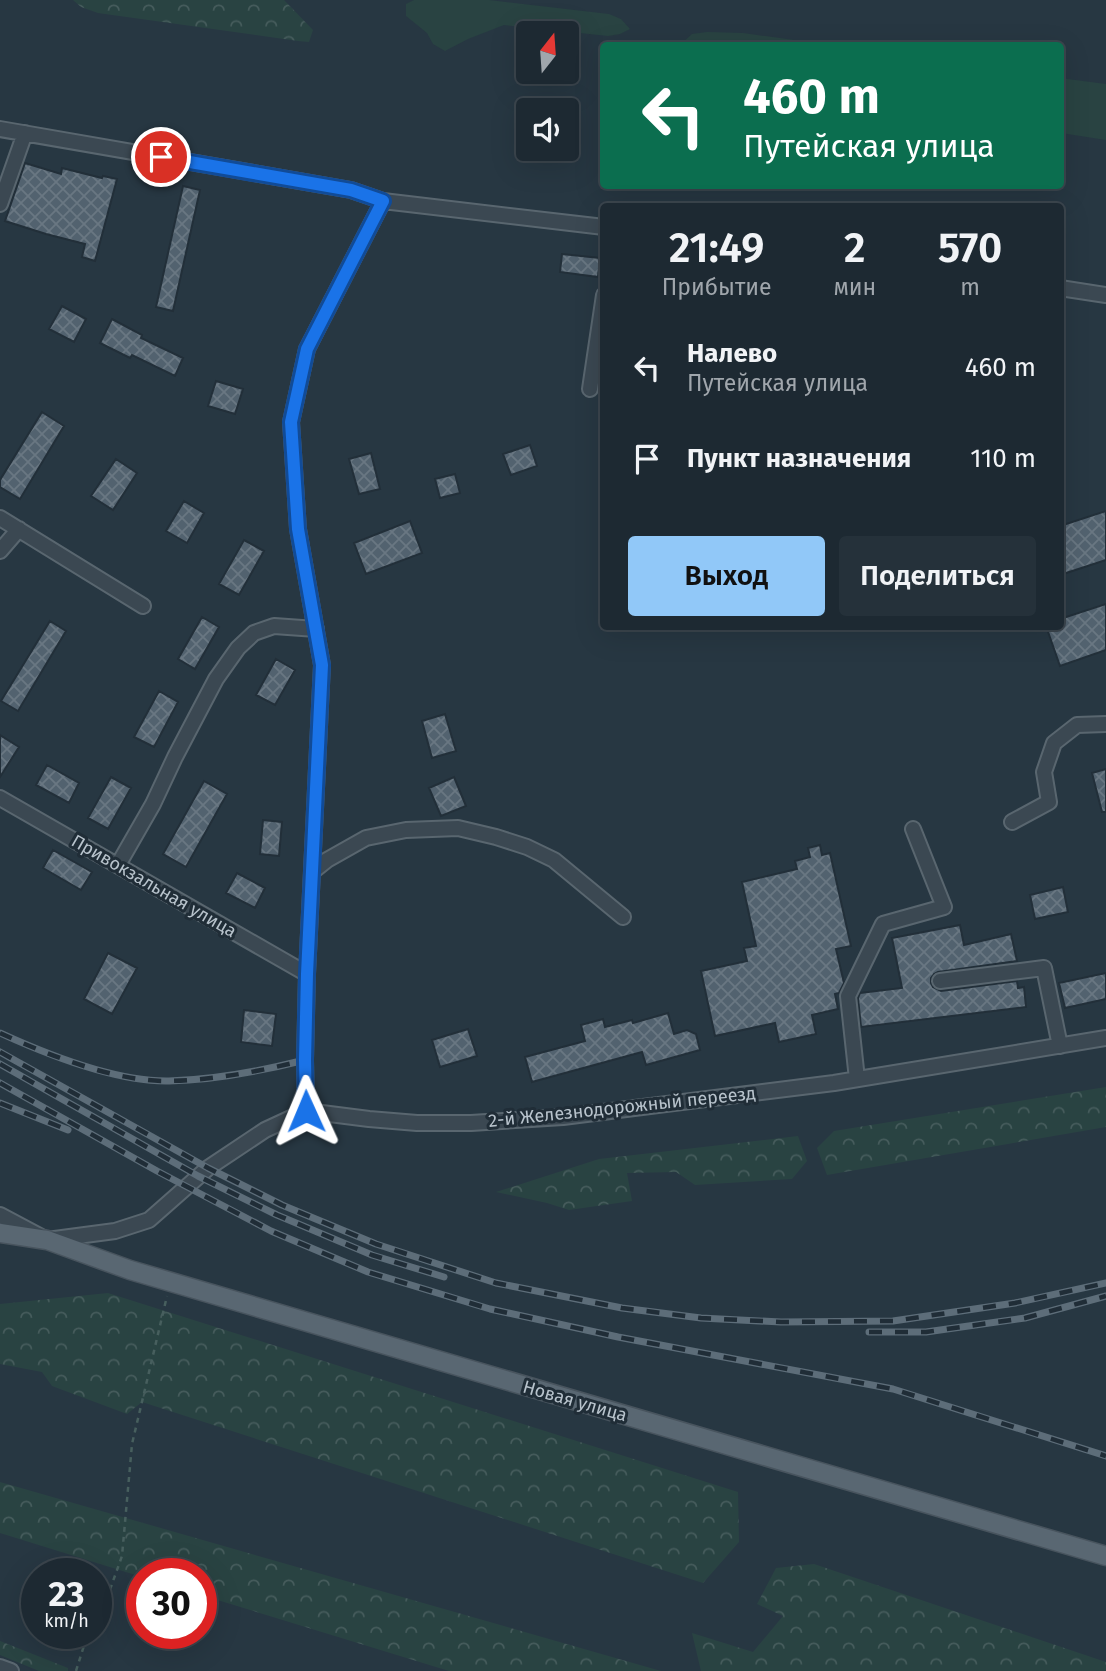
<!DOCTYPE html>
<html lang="ru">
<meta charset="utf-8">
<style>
:root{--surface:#1d2932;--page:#25313a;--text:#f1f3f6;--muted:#a0a6ac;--line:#3b454d;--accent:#91c8f8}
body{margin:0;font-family:"Fira Sans",sans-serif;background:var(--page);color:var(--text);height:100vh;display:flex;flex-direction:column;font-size:26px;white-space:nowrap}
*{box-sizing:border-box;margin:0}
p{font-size:23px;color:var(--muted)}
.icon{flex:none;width:38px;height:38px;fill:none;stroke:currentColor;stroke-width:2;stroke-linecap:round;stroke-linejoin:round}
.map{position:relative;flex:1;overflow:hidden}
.details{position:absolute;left:600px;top:203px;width:464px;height:427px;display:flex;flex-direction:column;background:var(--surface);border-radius:7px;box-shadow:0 7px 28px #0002,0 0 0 2px var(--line)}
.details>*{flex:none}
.top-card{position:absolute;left:600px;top:42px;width:464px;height:147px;border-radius:7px;box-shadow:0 7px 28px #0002,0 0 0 2px var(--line);background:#0b6e4f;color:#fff;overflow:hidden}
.needle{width:46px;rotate:17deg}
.controls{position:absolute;left:516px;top:21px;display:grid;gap:14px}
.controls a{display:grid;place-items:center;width:63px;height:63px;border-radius:7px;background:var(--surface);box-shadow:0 7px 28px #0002,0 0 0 2px var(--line);font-size:35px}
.speed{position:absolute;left:21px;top:1558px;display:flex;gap:14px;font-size:35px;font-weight:700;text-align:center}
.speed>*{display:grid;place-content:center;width:91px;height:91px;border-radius:50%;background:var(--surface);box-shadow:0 7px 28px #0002,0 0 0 2px var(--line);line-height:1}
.speed small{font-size:18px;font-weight:400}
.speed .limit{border:10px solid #d22;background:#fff;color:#111}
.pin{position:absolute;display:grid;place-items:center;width:60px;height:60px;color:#fff;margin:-30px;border:4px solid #fff;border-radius:50%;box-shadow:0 2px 7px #0007}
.me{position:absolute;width:77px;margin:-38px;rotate:359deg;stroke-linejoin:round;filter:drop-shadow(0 0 5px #0008)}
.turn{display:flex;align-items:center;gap:24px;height:147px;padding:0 28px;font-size:32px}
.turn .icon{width:91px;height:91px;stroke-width:2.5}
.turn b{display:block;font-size:49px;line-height:60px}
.eta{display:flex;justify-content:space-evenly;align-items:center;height:119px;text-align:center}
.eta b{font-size:42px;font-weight:600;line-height:49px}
.action{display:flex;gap:14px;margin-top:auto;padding:14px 28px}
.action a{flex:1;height:80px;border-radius:7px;background:var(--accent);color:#111;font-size:28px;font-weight:600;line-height:80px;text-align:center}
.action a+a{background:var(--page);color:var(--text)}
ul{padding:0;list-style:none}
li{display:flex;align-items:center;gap:21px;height:91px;padding:0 28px}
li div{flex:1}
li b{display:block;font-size:26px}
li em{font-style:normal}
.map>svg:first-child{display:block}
</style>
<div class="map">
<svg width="1106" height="1671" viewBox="0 0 1106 1671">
<defs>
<pattern id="forest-crowns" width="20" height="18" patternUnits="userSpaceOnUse" patternTransform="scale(1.75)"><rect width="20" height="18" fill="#294342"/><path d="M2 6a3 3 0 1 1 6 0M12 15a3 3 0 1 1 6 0" fill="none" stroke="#465c5c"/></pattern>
<pattern id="building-cross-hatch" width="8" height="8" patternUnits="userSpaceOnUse" patternTransform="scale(1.75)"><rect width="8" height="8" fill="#52626f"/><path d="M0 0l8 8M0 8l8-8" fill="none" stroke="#697782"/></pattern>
</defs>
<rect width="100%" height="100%" fill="#273742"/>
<path fill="#294342" d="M414,0H489L609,14L621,19L630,29L620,34L608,36L504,25L468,39L445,51L433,44L427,33L406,16V4Z
M707,32L743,33L830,45H680L692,34Z
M1060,78L1106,84V140L1061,133Z"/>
<path fill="url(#forest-crowns)" d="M73,0H284L313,30L309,42L298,41L98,13L81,7Z
M1106,1087V1127L827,1175L817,1148L834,1131Z
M798,1136L807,1161L792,1179L695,1185L676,1172L627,1173L632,1201L569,1210L547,1203L496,1192L599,1159Z
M108,1293L738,1492L739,1542L703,1583L142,1402L127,1414L52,1386L42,1372L0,1364V1304Z
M0,1482L661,1671H449L201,1595V1573H142V1577L0,1533Z
M814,1564L1106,1662V1671H701L692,1633L753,1652L783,1616L757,1604L776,1568Z
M0,1641L68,1668V1671H39L0,1655Z"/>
<path fill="url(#building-cross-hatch)" stroke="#222f39" stroke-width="2" d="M25,163L61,174L62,168L102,178L103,176L117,179L95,261L82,257L85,244L46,234L5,221Z
M183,186L200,190L173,311L156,307Z
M562,254L600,258L598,277L560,272Z
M62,306L86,319L74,342L49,329Z
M112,319L142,335L141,338L183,358L175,376L132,355L130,358L100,343Z
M216,381L243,389L235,414L208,406Z
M42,412L64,426L20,499L0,487V480Z
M530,445L537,466L511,475L503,454Z
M371,453L380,489L359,494L349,459Z
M116,459L137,473L113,510L91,496Z
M455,474L460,493L440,498L435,479Z
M184,501L204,513L187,543L166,531Z
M1106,511V560L1060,575V526Z
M410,521L422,553L366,574L354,543Z
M244,540L264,551L239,595L219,584Z
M1106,604V650L1060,666L1046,626H1060V619Z
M202,617L219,627L195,669L178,659Z
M50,621L66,631L18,711L1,701Z
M276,659L295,670L275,705L256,695Z
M159,691L178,702L154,747L134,737Z
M445,714L456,751L432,758L422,721Z
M0,735L19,747L0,777Z
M47,765L79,783L69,803L36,785Z
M1106,769V812H1102L1092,773Z
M111,777L131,788L108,829L88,818Z
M454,777L466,806L441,816L429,788Z
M204,781L227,794L186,867L163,854Z
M263,820L282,822L279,856L260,854Z
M820,845L822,855L830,853L851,946L836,949L844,983L839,993L835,994L838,1009L812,1015L816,1034L779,1042L775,1023L715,1036L701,971L747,961L744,948L756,946L742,882L797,869L795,861L810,857L808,848Z
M53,850L92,872L81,890L43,868Z
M237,873L265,888L255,908L226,893Z
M1063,887L1068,912L1035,919L1030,895Z
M960,925L964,945L1011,934L1017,961L938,972L934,974L931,978V983L933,987L941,991L1017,981L1018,988L1024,987L1026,1007L861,1027L858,998L860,993L902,988L892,938Z
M108,953L137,968L112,1014L84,999Z
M1106,973V999L1065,1008L1059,983Z
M244,1010L276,1014L272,1046L241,1042Z
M668,1013L674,1034L687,1030L696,1034L700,1050L646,1065L642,1052L532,1082L525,1057L585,1041L581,1025L603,1019L605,1027L632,1020L633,1023Z
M468,1029L477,1056L440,1067L432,1040Z"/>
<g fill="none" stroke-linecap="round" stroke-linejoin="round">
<g stroke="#59666f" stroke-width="18">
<path id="minor" d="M0,129L351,190L383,201L307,349L291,422L298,529L322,665L307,974L305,1060L306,1111
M383,201L604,227
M0,204L25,133
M1060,288L1106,295
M590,389L604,295
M0,518L143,606
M0,551L19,529
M0,798L307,974
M1012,822L1049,802L1044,772L1054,743L1077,725L1106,724
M118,865L153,804L175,757L216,679L238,648L254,633L274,626L316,629
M312,872L327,860L366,838L406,830L458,828L496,837L527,847L554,860L623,917
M940,981L1044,968L1060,1046
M857,1079L848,996L883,924L944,907L913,829
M0,1215L47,1240L115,1231L149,1220L208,1168L265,1130L306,1111L369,1119L417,1123H471L563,1117L834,1083L1106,1038
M0,1667L11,1671"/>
</g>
<g stroke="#48545e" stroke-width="21">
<path id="major" d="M0,1233L47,1240L130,1270L1106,1556"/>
</g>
<path stroke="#475f5e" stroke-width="2.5" stroke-dasharray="5 5" stroke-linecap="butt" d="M96,1616L107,1598L122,1556L132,1444L167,1296
M76,1671L88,1633"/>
<use href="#minor" stroke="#3b4852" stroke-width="14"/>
<use href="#major" stroke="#596772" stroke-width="18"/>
<g stroke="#5d6d79" stroke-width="7">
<path id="rail" d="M0,1033C48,1055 116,1082 169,1081C215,1080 261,1071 305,1060
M0,1052L208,1168L282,1205L376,1244L496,1283L622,1308L701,1318L781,1322L893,1321L1015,1303L1106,1283
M0,1064L198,1176L277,1215L372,1255L444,1277
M0,1083L157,1171L271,1231L368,1272L490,1309L618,1337L893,1389L1106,1456
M0,1103L68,1130
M869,1332H926L1025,1318L1106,1296"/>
</g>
<use href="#rail" stroke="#202d37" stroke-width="4.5" stroke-dasharray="13" stroke-linecap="butt"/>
</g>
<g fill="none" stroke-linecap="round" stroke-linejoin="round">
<g stroke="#114b97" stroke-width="18">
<path id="route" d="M161,157L351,190L383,201L307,349L291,422L298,529L322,665L307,974L305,1060L306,1111"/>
</g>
<use href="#route" stroke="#1a73e8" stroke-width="12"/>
</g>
<g text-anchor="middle" stroke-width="6" stroke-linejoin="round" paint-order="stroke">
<g font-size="18" fill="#b8c3cc" stroke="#202d37">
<text transform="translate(154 886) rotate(30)" y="6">Привокзальная улица</text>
<text transform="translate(622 1107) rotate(-6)" y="6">2-й Железнодорожный переезд</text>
<text transform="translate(575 1401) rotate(16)" y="6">Новая улица</text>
</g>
</g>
</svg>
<div class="controls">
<a><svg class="needle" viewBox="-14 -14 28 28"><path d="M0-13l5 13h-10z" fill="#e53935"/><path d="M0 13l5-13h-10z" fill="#a0a6ac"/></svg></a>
<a><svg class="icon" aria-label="sound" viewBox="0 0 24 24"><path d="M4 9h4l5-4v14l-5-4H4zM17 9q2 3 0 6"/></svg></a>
</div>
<div class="speed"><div>23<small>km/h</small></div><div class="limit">30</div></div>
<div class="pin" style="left:161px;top:157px;background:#d93025"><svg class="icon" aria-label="arrive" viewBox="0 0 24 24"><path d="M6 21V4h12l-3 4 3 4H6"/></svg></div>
<svg class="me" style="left:306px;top:1111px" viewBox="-20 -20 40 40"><path d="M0-17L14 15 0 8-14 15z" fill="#1a73e8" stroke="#fff" stroke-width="4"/></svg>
<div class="top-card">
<div class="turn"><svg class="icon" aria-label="left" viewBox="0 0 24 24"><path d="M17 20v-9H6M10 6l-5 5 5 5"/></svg><div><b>460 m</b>Путейская улица</div></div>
</div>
<section class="details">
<div class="eta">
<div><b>21:49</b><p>Прибытие</p></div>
<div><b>2</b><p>мин</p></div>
<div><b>570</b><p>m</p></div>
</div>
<ul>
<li><svg class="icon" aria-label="left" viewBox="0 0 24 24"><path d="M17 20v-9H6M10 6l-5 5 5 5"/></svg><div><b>Налево</b><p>Путейская улица</p></div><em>460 m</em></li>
<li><svg class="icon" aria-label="arrive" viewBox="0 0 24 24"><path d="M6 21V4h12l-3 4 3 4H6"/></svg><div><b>Пункт назначения</b></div><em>110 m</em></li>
</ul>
<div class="action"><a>Выход</a><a>Поделиться</a></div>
</section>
</div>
